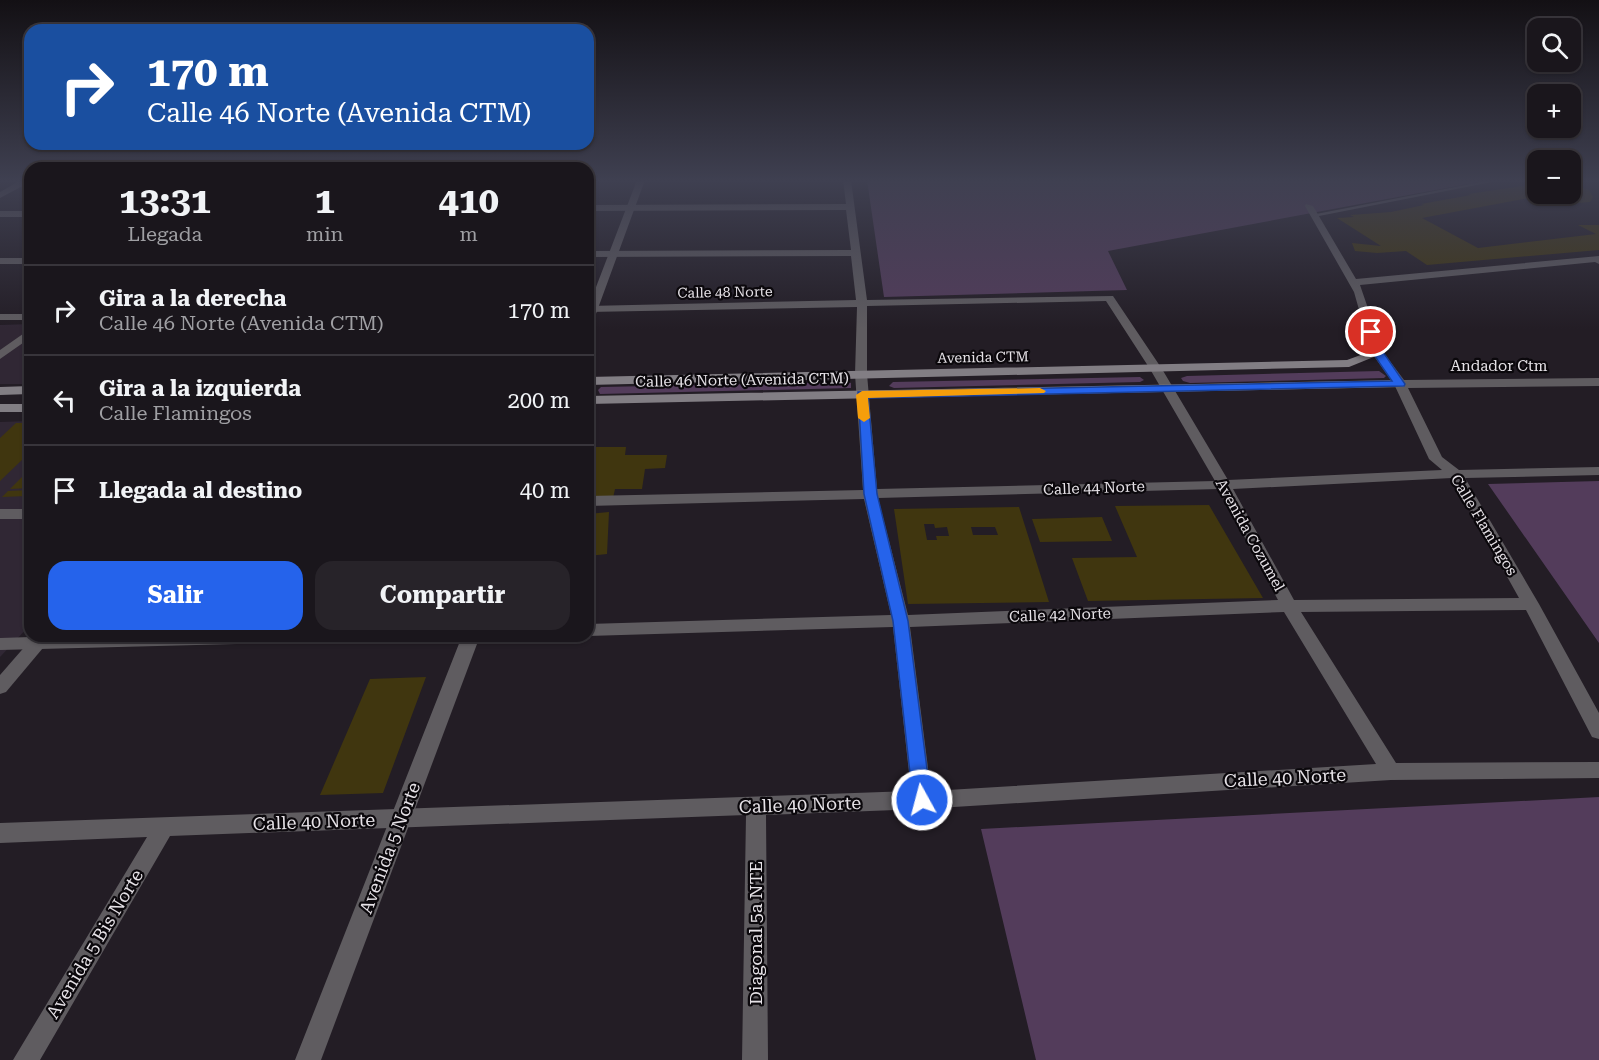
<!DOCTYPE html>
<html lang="es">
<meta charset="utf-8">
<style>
:root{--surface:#1a161c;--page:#272329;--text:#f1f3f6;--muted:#9f9fa3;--line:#38353b;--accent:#2563eb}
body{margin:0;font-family:"Roboto Serif",serif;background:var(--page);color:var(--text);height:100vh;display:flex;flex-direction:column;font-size:22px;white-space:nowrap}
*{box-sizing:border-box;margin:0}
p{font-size:20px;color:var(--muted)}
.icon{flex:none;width:33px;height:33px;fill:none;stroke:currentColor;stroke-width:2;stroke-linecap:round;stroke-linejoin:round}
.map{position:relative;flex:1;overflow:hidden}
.details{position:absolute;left:24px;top:162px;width:570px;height:480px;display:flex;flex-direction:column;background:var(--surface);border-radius:18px;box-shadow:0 2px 4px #0004,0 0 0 2px var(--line)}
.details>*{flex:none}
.top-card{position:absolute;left:24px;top:24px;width:570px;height:126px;border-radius:18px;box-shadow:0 2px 4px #0004,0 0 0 2px var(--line);background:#1a4fa0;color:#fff;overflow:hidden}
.buttons{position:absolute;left:1527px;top:18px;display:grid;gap:12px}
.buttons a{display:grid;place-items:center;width:54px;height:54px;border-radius:12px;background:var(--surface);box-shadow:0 2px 4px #0004,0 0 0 2px var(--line);font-size:30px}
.pin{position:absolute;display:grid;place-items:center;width:51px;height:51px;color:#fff;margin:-26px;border:3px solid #fff;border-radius:50%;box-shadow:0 2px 6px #0007}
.me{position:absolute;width:66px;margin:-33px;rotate:353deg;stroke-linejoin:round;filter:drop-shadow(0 0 4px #0008)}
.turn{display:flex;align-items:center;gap:21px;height:126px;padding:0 24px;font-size:27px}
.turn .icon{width:78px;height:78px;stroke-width:2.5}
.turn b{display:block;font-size:42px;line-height:51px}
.eta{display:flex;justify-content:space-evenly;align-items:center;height:102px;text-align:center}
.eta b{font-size:36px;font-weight:700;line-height:42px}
.action{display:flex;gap:12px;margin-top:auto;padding:12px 24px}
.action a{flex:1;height:69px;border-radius:18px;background:var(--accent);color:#fff;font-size:24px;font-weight:700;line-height:69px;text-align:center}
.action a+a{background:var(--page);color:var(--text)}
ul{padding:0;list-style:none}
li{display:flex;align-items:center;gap:18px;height:90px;padding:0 24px;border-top:2px solid var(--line)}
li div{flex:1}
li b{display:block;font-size:22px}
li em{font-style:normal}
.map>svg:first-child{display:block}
</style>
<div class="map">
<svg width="1599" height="1060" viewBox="0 0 1599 1060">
<rect width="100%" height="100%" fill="#231d25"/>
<path fill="#302734" d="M30,324V384H0V325Z
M30,421V625L0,657V422Z"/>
<path fill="#533c5b" d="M867,180H1489L1108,251L1127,290L884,297Z
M1379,371L1386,376L1384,378L1190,383L1183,381L1181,378L1187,376Z
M1140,377L1144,380L1140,382L894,388L889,386L893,382Z
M848,382L851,383V388L600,394L598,390L601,387Z
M1599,481V643L1488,484Z
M1599,797V1060H1036L981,829Z"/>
<path fill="#40360f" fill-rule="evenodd" d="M1538,181V194H1570V184L1589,190L1593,197L1590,202L1577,203H1561L1534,197L1422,218L1478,248L1596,234L1578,225H1599V250L1427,265L1406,251L1377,253L1355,251L1352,243L1381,246L1337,218L1354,217L1350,215L1391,212L1424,205L1421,204L1471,195L1468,194L1536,184L1530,182Z
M16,423H30V458H24L0,481V438Z
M588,447H626L625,455H667L665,468L645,469L642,489H615L613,498L588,496Z
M30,469V488L10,489Z
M30,490L27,496L2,497L8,491Z
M1209,505L1263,598L1088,601L1072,558L1137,557L1115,506Z
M1019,507L1049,602L908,604L894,509ZM924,524H934L935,528L947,527L949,536H936L937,540H927ZM971,527H995L998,535H973Z
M609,512L607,554L588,556V514Z
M1102,517L1112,541L1040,542L1032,519Z
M426,677L383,793L320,795L370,679Z"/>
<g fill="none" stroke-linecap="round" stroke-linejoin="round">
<path fill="#5f5c60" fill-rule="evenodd" d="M1491,180H1502L1314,217L1311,215Z"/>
<path fill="#5f5c60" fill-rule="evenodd" d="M637,180H645L593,322L588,325V308Z
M462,636H480L321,1060H295Z"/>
<path fill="#5f5c60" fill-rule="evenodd" d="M21,180L30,182L0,198V192Z
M843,180H851L867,300L1113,296L1162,369L1228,480L1442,470L1429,459L1394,384L1371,352L1354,292L1305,206L1306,204L1313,206L1356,279L1599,256V264L1595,262L1360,285L1383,352L1404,380L1599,378V386L1408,388L1442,457L1459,470L1599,467V475L1465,478L1539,604L1599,713V739L1592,737L1526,610L1301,612L1396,763L1599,762V778L1391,780L922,809L766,815L768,1060H742L746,815L170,836L40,1060H13L147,837L0,843V823L911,791L893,627L588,636H587L588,624L891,615L864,499L588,506V496L863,490L855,374L857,307L588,312V306L856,300L851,256L588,257V251L851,250L846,210L588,211V205L846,204ZM1106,301L1150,369L1215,481L877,489L867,374V306ZM1452,478L1519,598L1294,600L1233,489ZM1219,489L1278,600L908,615L878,498ZM1284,612L1376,764L931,791L910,627Z
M0,211H30V217H0Z
M0,258H30V264H0Z
M0,314H30V320H0Z
M30,329V338L0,359V350Z
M0,509H30V519H0Z
M62,636H328L325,640L319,642L0,650V638Z"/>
<path fill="#5f5c60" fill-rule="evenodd" d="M34,636H53L6,692L0,694V675Z"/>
<path fill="#827e84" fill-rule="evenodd" d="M1377,349L1383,352L1381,354L1349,367L588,385V377L1347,360Z
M1400,380L1404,381V387L588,404V396Z
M30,386V394L0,395V387Z
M0,404H30V412H0Z"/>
</g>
<linearGradient id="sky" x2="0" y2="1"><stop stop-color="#131014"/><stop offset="0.55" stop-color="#3f4051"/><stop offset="1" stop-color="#3f4051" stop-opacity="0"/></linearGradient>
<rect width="1599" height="329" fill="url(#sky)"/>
<path fill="#2563eb" stroke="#184099" stroke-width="1.5" d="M1368,330L1376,332L1383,352L1405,384L1404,386L868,398L877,494L908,621L931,800L929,806L922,808L916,806L913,800L893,621L864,494L858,392L1392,381L1372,352L1366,332Z"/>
<path fill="#f59e0b" d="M1040,388L1046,391L1044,393L868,398L870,418L864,422L858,418L856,395L862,391Z"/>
<g text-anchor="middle" stroke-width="4.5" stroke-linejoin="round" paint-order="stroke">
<g font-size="14" fill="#e6e2e7" stroke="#0b080c">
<text transform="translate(725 292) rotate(-1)" y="5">Calle 48 Norte</text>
<text transform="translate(983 357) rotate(-1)" y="5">Avenida CTM</text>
</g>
<g font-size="15" fill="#e6e2e7" stroke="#0b080c">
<text x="1499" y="371">Andador Ctm</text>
<text transform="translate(742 380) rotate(-1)" y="5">Calle 46 Norte (Avenida CTM)</text>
<text transform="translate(1094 488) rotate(-2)" y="5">Calle 44 Norte</text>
<text transform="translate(1484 525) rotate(59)" y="5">Calle Flamingos</text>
<text transform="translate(1250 535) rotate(61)" y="5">Avenida Cozumel</text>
<text transform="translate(1060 615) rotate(-2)" y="5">Calle 42 Norte</text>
</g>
<g font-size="18" fill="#e6e2e7" stroke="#0b080c">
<text transform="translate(1285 778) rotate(-3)" y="6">Calle 40 Norte</text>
<text transform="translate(800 805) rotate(-2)" y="6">Calle 40 Norte</text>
<text transform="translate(314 822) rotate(-2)" y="6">Calle 40 Norte</text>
<text transform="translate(390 848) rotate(-69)" y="6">Avenida 5 Norte</text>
<text transform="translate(756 933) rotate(-90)" y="6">Diagonal 5a NTE</text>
<text transform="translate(95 944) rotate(-59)" y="6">Avenida 5 Bis Norte</text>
</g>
</g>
</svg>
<div class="buttons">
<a><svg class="icon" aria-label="search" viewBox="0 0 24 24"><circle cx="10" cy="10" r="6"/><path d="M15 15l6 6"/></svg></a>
<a>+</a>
<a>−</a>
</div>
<div class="pin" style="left:1371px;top:332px;background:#d93025"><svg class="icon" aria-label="arrive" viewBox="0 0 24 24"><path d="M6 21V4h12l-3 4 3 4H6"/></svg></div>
<svg class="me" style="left:922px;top:800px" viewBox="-20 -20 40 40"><circle r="17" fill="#2563eb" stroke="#fff" stroke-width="3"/><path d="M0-11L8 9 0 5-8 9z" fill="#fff"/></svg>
<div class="top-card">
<div class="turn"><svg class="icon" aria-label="right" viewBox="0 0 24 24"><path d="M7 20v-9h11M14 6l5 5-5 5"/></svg><div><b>170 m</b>Calle 46 Norte (Avenida CTM)</div></div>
</div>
<section class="details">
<div class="eta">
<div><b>13:31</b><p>Llegada</p></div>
<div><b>1</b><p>min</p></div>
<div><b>410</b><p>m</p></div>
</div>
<ul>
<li><svg class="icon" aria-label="right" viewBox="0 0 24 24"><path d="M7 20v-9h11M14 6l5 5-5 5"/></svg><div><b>Gira a la derecha</b><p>Calle 46 Norte (Avenida CTM)</p></div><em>170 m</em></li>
<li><svg class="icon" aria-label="left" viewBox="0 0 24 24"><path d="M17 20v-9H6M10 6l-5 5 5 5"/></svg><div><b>Gira a la izquierda</b><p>Calle Flamingos</p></div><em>200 m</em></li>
<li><svg class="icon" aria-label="arrive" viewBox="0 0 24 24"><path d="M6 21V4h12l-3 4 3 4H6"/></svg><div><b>Llegada al destino</b></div><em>40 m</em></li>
</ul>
<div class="action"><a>Salir</a><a>Compartir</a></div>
</section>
</div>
